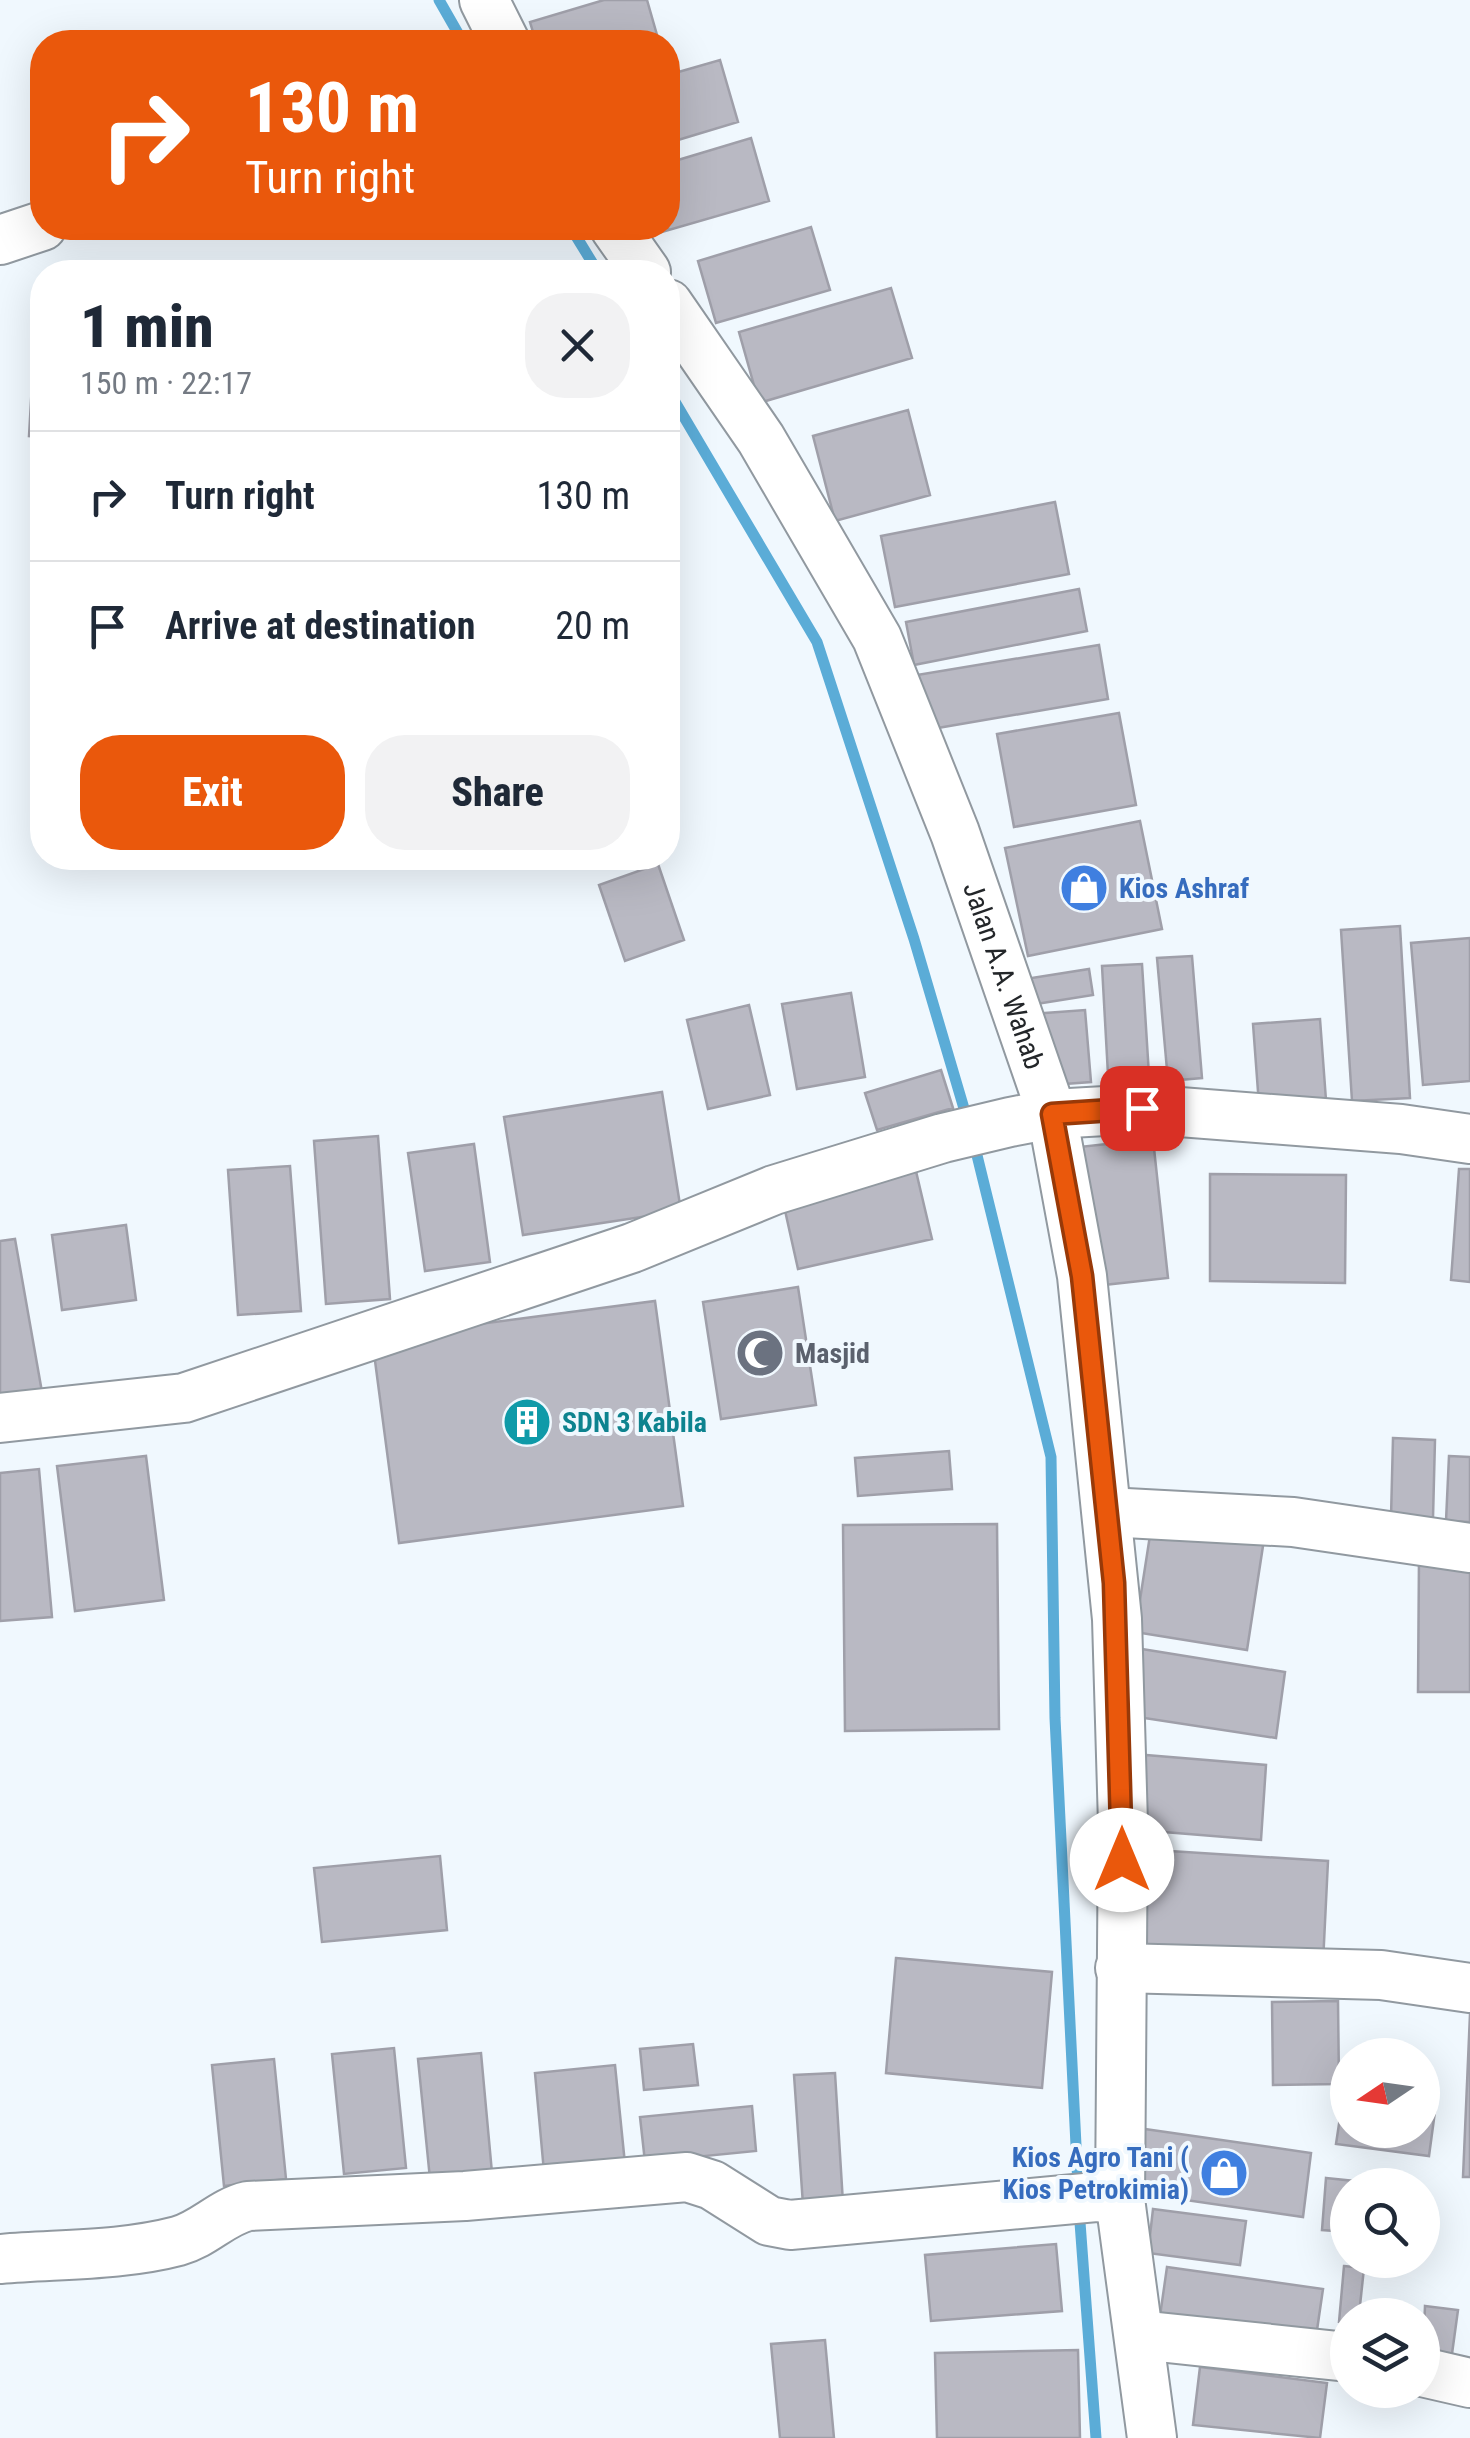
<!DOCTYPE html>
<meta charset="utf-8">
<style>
:root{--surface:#fff;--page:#f2f2f3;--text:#1f2937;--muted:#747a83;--line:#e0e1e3;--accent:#ea580c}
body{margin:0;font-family:"Roboto Condensed",sans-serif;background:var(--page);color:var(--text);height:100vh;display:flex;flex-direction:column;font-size:38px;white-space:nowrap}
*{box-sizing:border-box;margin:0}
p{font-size:32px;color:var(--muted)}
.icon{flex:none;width:55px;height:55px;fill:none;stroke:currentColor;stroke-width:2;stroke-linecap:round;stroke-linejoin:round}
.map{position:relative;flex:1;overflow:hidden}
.side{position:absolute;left:30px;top:260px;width:650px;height:610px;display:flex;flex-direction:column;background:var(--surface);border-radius:40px;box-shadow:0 10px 40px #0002}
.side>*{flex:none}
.banner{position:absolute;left:30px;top:30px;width:650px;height:210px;border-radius:40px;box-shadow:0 10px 40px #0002;background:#ea580c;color:#fff;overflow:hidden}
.needle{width:65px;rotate:257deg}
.tools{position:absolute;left:1330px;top:2038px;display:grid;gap:20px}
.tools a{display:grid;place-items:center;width:110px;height:110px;border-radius:50%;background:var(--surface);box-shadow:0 10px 40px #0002;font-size:50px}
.pin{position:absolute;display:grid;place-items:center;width:85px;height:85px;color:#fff;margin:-42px;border-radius:20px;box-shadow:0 5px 15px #0006}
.me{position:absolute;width:110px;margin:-55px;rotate:0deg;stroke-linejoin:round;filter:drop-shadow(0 0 8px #0008)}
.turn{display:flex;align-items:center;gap:35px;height:210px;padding:0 50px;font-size:45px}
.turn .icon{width:130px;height:130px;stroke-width:2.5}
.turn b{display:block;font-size:70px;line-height:85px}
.round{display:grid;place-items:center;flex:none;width:105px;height:105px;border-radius:40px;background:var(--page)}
.summary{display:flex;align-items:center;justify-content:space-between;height:170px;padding:0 50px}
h1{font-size:60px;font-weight:800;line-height:75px}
.button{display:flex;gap:20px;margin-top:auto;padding:20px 50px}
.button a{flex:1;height:115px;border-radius:40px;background:var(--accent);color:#fff;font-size:40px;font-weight:800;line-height:115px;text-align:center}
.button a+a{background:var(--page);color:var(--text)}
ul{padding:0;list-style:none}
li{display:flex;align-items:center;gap:30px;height:130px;padding:0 50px;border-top:2px solid var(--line)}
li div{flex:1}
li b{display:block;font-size:38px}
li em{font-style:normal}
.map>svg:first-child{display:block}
</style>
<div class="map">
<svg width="1470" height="2438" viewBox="0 0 1470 2438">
<rect width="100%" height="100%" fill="#f0f8fe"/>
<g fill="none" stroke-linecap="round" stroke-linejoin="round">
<path stroke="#5bacd7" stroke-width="11" d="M439,0L463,42
M571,228L598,272
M668,390L817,642L914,939L968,1122
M973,1139L1051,1457L1055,1718L1078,2186
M1079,2209L1096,2438"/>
</g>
<path fill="#b9b9c3" stroke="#9f9fa9" stroke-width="2.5" d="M604,0H647L659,42H536L530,22Z
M720,60L738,122L668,143V75Z
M751,138L769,201L655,234L653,228H668V163Z
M811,227L830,290L716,323L698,261Z
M891,288L912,358L759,403L739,332Z
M36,314H42V437L29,436Z
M908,410L930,495L835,521L813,436Z
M668,484L676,519L668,520Z
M1055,502L1069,574L895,607L881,536Z
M1079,589L1087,631L914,665L906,622Z
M1099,645L1108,699L926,730L917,675Z
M1119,713L1136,805L1014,827L997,734Z
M1140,821L1162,929L1028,956L1005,848Z
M658,864L684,940L625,961L599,885Z
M1400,926L1410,1098L1352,1101L1341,930Z
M1470,938V1081L1423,1085L1411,943Z
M1192,956L1202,1078L1168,1081L1157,958Z
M1142,964L1150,1091L1109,1093L1102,966Z
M1089,969L1093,995L1017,1007L1013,981Z
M851,993L865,1077L797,1089L782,1004Z
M749,1005L770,1095L708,1109L687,1020Z
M1085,1010L1091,1082L1038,1086L1032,1014Z
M1320,1019L1326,1100L1259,1105L1253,1024Z
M941,1070L953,1108L877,1130L865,1093Z
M662,1092L681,1211L523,1235L504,1117Z
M378,1136L390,1299L326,1304L314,1141Z
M1153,1139L1168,1278L1085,1287L1070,1148Z
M474,1144L490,1262L425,1271L408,1153Z
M290,1166L301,1311L238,1315L228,1170Z
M915,1167L932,1239L798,1269L782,1197Z
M1459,1169H1470V1282L1451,1280Z
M1210,1174L1346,1175L1345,1283L1210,1281Z
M126,1225L136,1300L62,1310L52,1235Z
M15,1239L42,1392L0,1400V1241Z
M798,1287L816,1405L721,1419L703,1302Z
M655,1301L683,1506L399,1543L372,1338Z
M1393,1438L1435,1440L1433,1518L1391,1517Z
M949,1451L952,1489L858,1496L855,1458Z
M146,1456L164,1600L75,1611L57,1466Z
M1449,1456L1470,1457V1522L1446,1521Z
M39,1469L52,1617L0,1621V1473Z
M1153,1516L1265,1533L1247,1650L1135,1632Z
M997,1524L999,1729L845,1731L843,1525Z
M1419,1557L1470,1558V1692H1418Z
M1142,1649L1285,1672L1276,1738L1131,1716Z
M1146,1755L1266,1765L1261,1840L1140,1830Z
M1138,1849L1328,1861L1323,1963L1132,1952Z
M440,1856L447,1930L322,1942L314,1868Z
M896,1958L1052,1972L1042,2088L886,2073Z
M1338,2001L1339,2084L1273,2085L1272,2002Z
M1470,2014V2177H1463Z
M693,2044L698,2085L644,2090L640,2049Z
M394,2048L406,2168L344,2174L332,2054Z
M481,2053L492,2173L430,2179L418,2059Z
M274,2059L286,2179L224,2186L212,2065Z
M615,2065L625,2164L544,2172L535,2073Z
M835,2073L843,2203L803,2205L794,2075Z
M1344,2091H1348V2130H1422V2102L1436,2104L1429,2156L1336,2144Z
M752,2106L756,2151L645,2162L640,2117Z
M1145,2129L1311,2153L1303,2217L1137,2193Z
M1326,2178L1364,2182V2185H1348V2232L1322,2230Z
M1153,2209L1246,2221L1240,2265L1148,2253Z
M1056,2244L1062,2311L931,2321L925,2255Z
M1344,2266L1364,2268L1359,2315H1348V2323L1339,2322Z
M1167,2267L1323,2289L1316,2337L1160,2316Z
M1425,2306L1458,2310L1448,2383L1422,2378Z
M825,2340L834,2438H780L771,2344Z
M1078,2350L1080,2438H937L935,2353Z
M1200,2367L1327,2383L1320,2438L1193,2425Z"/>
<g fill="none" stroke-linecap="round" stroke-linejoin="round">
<g stroke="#9199a0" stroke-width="52">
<g id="minor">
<path d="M484,0L505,42"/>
<path d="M615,228L646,272"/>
<path d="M0,240L42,226"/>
<path id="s1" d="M668,304L761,439L877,638L955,833L1052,1114L1082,1276L1117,1619L1123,1824L1120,2199L1152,2438"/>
<path d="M0,1418L184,1398L632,1248L774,1190L943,1138L1010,1122L1052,1114L1141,1109L1401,1129L1470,1139"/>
<path d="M1107,1512L1293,1522L1470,1548"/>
<path d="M1120,1968L1381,1975L1470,1988"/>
<path d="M0,2259C59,2254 121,2256 178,2241C204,2234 222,2212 248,2206L465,2196L687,2177L712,2185L769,2221L790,2225L1096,2197L1120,2199"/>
<path d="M1139,2335L1348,2357"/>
<path d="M1422,2372L1470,2383"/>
</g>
</g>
<use href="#minor" stroke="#fff" stroke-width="48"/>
</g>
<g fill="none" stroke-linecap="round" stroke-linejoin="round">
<g stroke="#983908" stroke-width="25">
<path id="route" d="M1122,1860L1114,1583L1082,1276L1052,1114L1142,1108"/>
</g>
<use href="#route" stroke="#ea580c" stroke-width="18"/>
</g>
<defs>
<g id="shop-disc" transform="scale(2.5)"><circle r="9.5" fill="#3f7fe0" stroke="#f0f8fe"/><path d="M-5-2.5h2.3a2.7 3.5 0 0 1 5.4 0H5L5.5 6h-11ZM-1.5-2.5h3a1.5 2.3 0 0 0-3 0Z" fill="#fff"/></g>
<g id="mosque-disc" transform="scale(2.5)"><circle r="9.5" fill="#6b7280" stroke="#f0f8fe"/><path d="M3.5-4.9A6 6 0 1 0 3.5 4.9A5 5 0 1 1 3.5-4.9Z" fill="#fff"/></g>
<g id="building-disc" transform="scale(2.5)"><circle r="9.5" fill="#0f9aa8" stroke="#f0f8fe"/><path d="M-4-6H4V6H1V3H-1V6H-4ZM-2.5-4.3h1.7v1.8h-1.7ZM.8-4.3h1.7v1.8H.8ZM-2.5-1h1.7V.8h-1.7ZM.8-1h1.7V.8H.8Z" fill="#fff"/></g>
</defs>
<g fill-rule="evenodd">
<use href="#shop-disc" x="1084" y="888"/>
<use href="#mosque-disc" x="760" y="1353"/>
<use href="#building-disc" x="527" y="1422"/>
<use href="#shop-disc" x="1224" y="2173"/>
</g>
<g text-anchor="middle" stroke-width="8" stroke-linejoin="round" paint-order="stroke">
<g font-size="28" font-weight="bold" fill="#366cbe" stroke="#f0f8fe" text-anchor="start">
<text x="1119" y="898">Kios Ashraf</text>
<text x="1189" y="2167" text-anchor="end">Kios Agro Tani (<tspan x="1189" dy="32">Kios Petrokimia)</tspan></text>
</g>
<g font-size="28" fill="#232629" stroke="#f0f8fe">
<text dy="10" stroke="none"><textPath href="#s1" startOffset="755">Jalan A.A. Wahab</textPath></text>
</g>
<g font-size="28" font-weight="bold" fill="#5b616d" stroke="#f0f8fe" text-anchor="start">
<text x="795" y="1363">Masjid</text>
</g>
<g font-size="28" font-weight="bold" fill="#0d838f" stroke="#f0f8fe" text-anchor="start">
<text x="562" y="1432">SDN 3 Kabila</text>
</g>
</g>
</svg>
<div class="tools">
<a><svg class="needle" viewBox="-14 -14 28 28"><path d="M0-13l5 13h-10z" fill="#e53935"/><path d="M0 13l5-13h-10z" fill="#747a83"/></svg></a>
<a><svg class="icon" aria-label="search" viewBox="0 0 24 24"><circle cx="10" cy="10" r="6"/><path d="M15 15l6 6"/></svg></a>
<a><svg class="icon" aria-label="layers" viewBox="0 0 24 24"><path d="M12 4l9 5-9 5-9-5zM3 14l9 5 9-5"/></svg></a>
</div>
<div class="pin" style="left:1142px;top:1108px;background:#d93025"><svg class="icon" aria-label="arrive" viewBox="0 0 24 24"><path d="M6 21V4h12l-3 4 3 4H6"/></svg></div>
<svg class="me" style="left:1122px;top:1860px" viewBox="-20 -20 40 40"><circle r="19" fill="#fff"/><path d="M0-13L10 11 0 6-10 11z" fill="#ea580c"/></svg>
<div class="banner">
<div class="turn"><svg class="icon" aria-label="right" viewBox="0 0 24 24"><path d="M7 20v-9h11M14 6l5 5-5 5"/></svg><div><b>130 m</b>Turn right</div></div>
</div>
<section class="side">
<div class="summary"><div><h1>1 min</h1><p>150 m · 22:17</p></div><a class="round"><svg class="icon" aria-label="close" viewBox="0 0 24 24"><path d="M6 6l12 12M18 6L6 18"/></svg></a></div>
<ul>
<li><svg class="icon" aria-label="right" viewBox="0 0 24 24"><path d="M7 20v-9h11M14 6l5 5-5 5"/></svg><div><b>Turn right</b></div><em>130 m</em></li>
<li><svg class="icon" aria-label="arrive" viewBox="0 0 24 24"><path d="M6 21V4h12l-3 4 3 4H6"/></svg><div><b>Arrive at destination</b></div><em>20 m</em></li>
</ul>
<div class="button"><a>Exit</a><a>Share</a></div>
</section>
</div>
